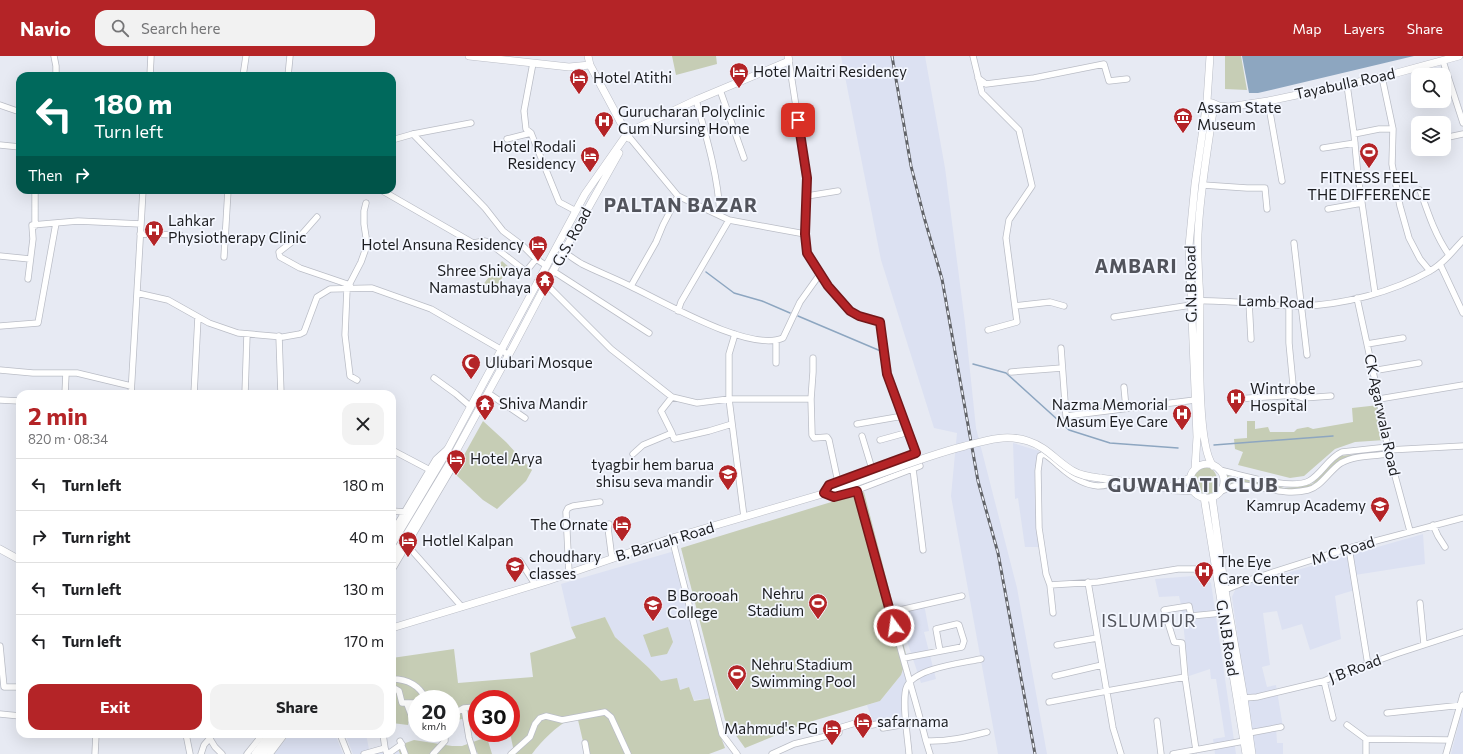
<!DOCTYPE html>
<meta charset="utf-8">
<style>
:root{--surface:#fff;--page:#f2f2f2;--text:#202124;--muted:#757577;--line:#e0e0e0;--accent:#b42427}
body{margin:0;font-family:Commissioner,sans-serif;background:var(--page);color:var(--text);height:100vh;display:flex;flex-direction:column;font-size:15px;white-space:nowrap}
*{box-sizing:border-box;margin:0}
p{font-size:13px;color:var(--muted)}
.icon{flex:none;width:22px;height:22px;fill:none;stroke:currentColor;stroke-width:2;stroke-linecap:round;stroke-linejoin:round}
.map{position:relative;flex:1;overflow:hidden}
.drawer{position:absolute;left:16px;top:334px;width:380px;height:348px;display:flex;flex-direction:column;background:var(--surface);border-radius:12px;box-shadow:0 4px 16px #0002}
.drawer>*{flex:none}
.guide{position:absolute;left:16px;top:16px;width:380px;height:122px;border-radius:12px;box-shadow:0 4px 16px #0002;background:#00695c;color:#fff;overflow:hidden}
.fabs{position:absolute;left:1411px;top:12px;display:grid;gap:8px}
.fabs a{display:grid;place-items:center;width:40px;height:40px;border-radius:8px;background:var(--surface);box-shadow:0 4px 16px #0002;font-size:20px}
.speed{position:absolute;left:408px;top:634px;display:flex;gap:8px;font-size:20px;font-weight:700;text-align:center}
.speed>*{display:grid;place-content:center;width:52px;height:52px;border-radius:50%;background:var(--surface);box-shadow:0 4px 16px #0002;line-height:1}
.speed small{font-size:10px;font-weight:400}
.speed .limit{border:6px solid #d22;background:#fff;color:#111}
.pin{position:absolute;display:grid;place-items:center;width:34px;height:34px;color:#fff;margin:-17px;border-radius:8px;box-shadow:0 2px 6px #0006}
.me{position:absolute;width:44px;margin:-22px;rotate:346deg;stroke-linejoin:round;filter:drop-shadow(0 0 3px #0008)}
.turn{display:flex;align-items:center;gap:14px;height:84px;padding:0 12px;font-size:18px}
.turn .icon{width:52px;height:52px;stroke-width:2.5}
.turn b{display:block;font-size:28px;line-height:34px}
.then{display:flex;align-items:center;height:38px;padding:0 12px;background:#0003;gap:8px;font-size:15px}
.round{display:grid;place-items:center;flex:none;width:42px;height:42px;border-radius:12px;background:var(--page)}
.summary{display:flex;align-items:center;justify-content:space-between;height:68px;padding:0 12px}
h1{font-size:24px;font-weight:700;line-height:30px;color:var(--accent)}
.button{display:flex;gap:8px;margin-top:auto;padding:8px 12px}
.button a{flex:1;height:46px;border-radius:12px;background:var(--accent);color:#fff;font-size:16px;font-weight:700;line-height:46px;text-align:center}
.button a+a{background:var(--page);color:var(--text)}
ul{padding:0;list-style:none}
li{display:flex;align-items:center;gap:12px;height:52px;padding:0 12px;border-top:1px solid var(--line)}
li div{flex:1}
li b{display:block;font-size:15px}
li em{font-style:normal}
header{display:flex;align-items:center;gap:24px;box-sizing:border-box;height:56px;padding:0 20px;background:var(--accent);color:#fff}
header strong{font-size:19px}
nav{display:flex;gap:22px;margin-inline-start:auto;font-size:14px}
.search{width:280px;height:36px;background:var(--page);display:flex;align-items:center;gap:10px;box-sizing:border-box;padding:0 14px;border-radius:12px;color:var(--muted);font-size:15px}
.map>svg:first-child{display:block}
</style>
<header>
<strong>Navio</strong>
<div class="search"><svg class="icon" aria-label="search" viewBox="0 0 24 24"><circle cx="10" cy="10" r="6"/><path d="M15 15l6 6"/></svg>Search here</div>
<nav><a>Map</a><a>Layers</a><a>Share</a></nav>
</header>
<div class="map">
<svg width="1463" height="698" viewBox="0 0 1463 698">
<rect width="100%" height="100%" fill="#e7eaf3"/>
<path fill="#dce1f2" d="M841,0H925L945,112L965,267L976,372L1017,532L1047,698H998L951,440L957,377L934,372L881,204Z
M1013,387L1039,395L1036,419L1039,491H1025L1018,442L1015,443Z
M1423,478L1425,508L1355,519L1358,533L1335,540L1341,583L1310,594L1302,568L1282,574L1277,555L1263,557L1270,609L1262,611L1267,631L1276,629L1283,671H1276L1277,687H1283V698H1254L1232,541L1235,534L1245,529Z
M678,494L717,639L712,642L694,644L689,631L680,634L661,625L649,612L615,581L605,561L571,571L561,528Z
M1193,520L1206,522L1211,527L1236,698H1215L1213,683L1225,681L1216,623H1211L1210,613L1189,620L1181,549L1179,540L1159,541L1155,523Z
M924,548L929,575L924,576L936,623L921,627L896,552Z
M904,612L907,621L902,641L901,667L886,670L884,664L873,666L867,649L880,645L901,619Z
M1463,653V698H1451L1462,655Z
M290,678H335L343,698H274Z
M345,678H366L369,693L385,690L387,693L397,690L400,698H353Z"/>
<path fill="#c6cdb5" d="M672,0H716L717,8L676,19Z
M1225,0H1241L1247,34L1225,33Z
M502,205L510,212L490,238L481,231Z
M1379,349L1385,384L1355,386L1335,393L1304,420L1290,422L1238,409L1243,396L1235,393L1234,383L1247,382V365H1255V373L1268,371L1270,376H1294L1297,373L1308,371L1313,373L1353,366L1352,352Z
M483,365L506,386L532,414L526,425L497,453L483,444L454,417Z
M1379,396L1383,398L1350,401L1339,405L1318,425L1307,432L1286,434L1252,428L1226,430V419L1224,416L1284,432L1298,431L1312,428L1335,404L1340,400Z
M1207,410C1218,414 1220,428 1213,437L1204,439L1197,434L1194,420L1199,413Z
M864,436L907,602L901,619L880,645L806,667L745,692L725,664L681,492Z
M605,561L615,581L649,612L661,625L677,622L680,634L689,631L694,645L712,642L719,676L725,692L709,698H586L578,664L571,662C555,672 543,683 532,698H509L514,696L510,677H511V643H477V659L454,665H451V643H417V647L411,648L408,669L392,667V602L454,593L458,627L533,621L530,597L576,582L571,571Z
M668,571L673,586L667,598L651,601L643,579Z
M484,682L488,685L492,698H478L477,696L473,698H400L397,690L414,684L452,690H462Z"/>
<path fill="#8da6c0" d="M1242,0H1414L1258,37H1249Z"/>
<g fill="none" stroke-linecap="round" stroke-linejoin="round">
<path stroke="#8da6c0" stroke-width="1.5" d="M706,216L734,237L762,245L790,257
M798,260L883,296
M973,308L1006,317L1069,374L1110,387L1178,392
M1214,389L1333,380"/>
<g stroke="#babdc6" stroke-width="7">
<path id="minor" d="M54,0L56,10V20
M973,0L982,37L1019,74L1032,130L1009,164L1006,182L1017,266L988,274
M789,5L807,122L805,178L807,197L828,230L850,255L859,260L880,266L887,318L920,410L847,438L834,441L824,437L829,429L916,397
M1443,5L1463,67
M150,20L151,0
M243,20L246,0
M288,20L290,0
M1382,21L1393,73L1392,108L1400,150L1409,182L1420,203L1430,215
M978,22L986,28L1034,22L1104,8L1109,25L1127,23
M1347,29L1354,78L1358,120L1375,237
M720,34L744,102
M696,44C707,83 718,120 720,159
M1268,45L1282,125
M0,49L20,56
M531,77L526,73L524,55L533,7
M413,78L485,152L503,175L523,190L536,203L547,210
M1354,78L1379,73H1393
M630,82L678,140L729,164L805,178
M1444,82L1463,78
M507,83L531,77L559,146L576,155
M392,84L413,78L471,67
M0,89L20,91
M1323,92L1355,87
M1203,129L1247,132H1265L1267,153
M381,134L473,187L485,185L488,186L524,214L528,213L536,203
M1420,134C1428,157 1435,179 1449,199
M807,140L838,135
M1328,153L1362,147
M317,161L302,178L279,196L280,201L300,212L350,229
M35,170V134
M140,178L180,179
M1294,187L1307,299
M557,191C565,196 573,203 582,208C598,216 614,222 630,230C662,245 750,297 783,282L800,246L820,218
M0,200L30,203
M224,201L228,134
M1440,208L1463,257
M553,215L649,277
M28,223L33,183L32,169L78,165L141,168
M546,228L611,293L672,341L697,347L729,343H811
M631,230L656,186L663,169L678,140
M137,237L168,244L209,267L238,277L283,281L300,278L304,276L317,241L330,233L372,232L431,253L502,294L509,300
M1357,242L1379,343L1388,394L1410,475
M1191,245C1229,243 1264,250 1301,250C1343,249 1393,236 1430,215C1443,208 1453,195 1463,184
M1249,246L1251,283
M1289,249V287L1294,339L1303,342L1331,340
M1015,250L1050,246L1064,250
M678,255L681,246L729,164
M1114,261L1191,249
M0,270L38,267L56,167
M735,278L729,298V343L744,461
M279,280L281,338
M1367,288L1403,282
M1061,292L1066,360L1195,344
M813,302V316L811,343L812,379L814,382L827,381L829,384L838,426
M776,307V285
M0,314L33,317H77L131,330
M1372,315L1419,307
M1011,316L1062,312
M434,322L456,338L471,351
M357,324L350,320L345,279L347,233L361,206L366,192V181L364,168V155L366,147
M1124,331L1126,352
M488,337L525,362
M65,338L66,317
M131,338L143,134
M194,338L198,261
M245,338L247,278
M1235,343L1294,339
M1379,343L1463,329
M0,344L20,345
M857,368L903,360
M672,377L674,383L709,375L732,368
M862,380L872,413
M880,384L909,376
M392,394L430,414
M1388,394L1463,390
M633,398L643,389L672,377L661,355L672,341
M913,413L923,494
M1219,414C1240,418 1290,435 1309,425C1322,418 1328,402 1342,396L1388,391
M857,435L891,556
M1219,436L1234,430L1240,429C1263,430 1284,440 1308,434C1321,431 1329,415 1341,407C1355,399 1374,400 1390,398
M392,455L405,456
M609,468L608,472L612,503
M1433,469L1438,480L1445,491
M392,477L436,403L447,393
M672,482L722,678L737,698
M407,489L462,551
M1349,492L1368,609
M520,505L535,528
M392,514L454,409V399
M569,517L566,456L568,452L573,450L600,446
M1088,526L1113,672L1121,698
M1050,529L1098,526L1178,513H1216
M1225,534L1252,523L1349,492L1463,462
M962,540L891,556C901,599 915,641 926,685C947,686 967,681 987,676
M1420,547L1424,588
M1053,557L1050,529L1046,518L1039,472L1038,415L1040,400L1044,398C1050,401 1054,406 1059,410C1070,420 1083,429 1098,430C1105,430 1110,429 1116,425
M1057,589L1097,582
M0,590L4,631H20
M904,602L962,591L964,585L959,569L957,568L936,573L940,595
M1055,620L1102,609
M392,623C407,623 419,629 426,643
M1324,625L1333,662
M392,631L399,635L402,647H417
M1244,642L1257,641L1324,625L1337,619L1396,598L1463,576
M1049,646L1107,635L1185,621
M407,648L413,664H417
M451,650L455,657L464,652L477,651
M464,652L469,682L474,698
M1387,657L1463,649
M0,658L20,660
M1157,665L1161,698
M1347,669L1366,683
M1249,677L1281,671
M186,678L190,698
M207,678L215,691L222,698
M340,678L348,698
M383,678L385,692
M400,685L405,698
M926,685L930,698
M585,687L587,698
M1196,694L1185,621L1182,587L1174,586L1164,554L1189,550L1191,560L1222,557
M95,698L96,678
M201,698L204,689L210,682
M247,698L263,678
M270,698L285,678
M364,698L385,692L387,698
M388,698L402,688
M433,698L445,685V677
M511,698L530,681L535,668L540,662L546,660L562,664L605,656L611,661L628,698
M772,698L794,688L839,677V672L862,665H869L872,669L882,667L883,672L907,668
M909,698C908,683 901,642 907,630C916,612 962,607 981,603
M1173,698L1244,685
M1366,698V683L1450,684
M1446,698L1463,639"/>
</g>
<g stroke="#babdc6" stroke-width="8">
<path id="major" d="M469,0L569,11L590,9
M588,0L590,9L629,82
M1212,47L1219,50L1229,51L1268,45L1382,21L1459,0
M1190 425a17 17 0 1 1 34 0a17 17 0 1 1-34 0Z
M1213,410C1196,388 1200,277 1200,245C1199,223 1197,200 1198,178C1200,135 1208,91 1214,48
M1195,413L1197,381L1189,190L1195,128L1207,45L1210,0
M1100,422L1168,432L1173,434L1194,435
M1168,432L1190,422
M1204,441L1246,698
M1212,441L1225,534L1244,642L1252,698
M392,488L442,404L585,138L627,78L637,72L696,44L789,5L788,0
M0,493L20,504
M392,503L449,408L513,291L553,215L619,97
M392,572L547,525L672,482L836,434
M255,698L270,678
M263,698L279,678"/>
</g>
<use href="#minor" stroke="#fff" stroke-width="5.5"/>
<use href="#major" stroke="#fff" stroke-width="7"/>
<g stroke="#616368" stroke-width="3">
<path id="rail" d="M892,0L911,110L924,161L942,223L978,425L998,497L1035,698"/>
</g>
<use href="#rail" stroke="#f4f7ff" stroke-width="1.5" stroke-dasharray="4.5" stroke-linecap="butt"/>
<g stroke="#babdc6" stroke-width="8" stroke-linecap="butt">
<path id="major-bridge" d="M836,434C879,419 921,401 965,390C987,384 1006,378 1028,385C1047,391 1057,406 1073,415C1081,420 1091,421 1100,422"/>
</g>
<use href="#major-bridge" stroke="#fff" stroke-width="7"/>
</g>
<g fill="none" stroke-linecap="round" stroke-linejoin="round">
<g stroke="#751719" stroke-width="10">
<path id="route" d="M798,64L807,122L805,178L807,197L828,230L850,255L859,260L880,266L887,318L916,397L829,429L824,437L834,441L857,435L894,570"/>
</g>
<use href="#route" stroke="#b42427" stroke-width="7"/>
</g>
<defs>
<g id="hotel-pin" transform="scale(1)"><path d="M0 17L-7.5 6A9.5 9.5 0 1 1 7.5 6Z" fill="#b42427" stroke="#f4f7ff"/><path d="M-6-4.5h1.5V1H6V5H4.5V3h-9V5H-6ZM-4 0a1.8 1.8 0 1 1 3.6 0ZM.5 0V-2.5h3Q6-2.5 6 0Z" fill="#fff"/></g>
<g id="museum-pin" transform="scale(1)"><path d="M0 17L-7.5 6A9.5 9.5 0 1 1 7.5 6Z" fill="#b42427" stroke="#f4f7ff"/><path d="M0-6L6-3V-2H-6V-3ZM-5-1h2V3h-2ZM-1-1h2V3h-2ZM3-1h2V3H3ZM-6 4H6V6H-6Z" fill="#fff"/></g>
<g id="hospital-pin" transform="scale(1)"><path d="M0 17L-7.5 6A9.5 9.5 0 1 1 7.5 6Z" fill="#b42427" stroke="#f4f7ff"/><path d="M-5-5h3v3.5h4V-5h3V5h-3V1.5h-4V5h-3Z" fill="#fff"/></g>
<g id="stadium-pin" transform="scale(1)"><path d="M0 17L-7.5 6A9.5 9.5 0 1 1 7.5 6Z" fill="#b42427" stroke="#f4f7ff"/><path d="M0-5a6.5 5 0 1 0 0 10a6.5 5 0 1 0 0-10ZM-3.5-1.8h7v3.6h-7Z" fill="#fff"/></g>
<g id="temple-pin" transform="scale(1)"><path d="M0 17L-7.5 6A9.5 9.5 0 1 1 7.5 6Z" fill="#b42427" stroke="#f4f7ff"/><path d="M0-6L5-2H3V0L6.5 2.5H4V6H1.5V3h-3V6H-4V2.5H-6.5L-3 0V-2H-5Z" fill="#fff"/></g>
<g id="mosque-pin" transform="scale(1)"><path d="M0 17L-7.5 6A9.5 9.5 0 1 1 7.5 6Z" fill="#b42427" stroke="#f4f7ff"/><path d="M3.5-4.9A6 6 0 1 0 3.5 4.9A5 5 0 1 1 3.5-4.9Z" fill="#fff"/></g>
<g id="university-pin" transform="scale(1)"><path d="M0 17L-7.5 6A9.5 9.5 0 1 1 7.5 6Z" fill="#b42427" stroke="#f4f7ff"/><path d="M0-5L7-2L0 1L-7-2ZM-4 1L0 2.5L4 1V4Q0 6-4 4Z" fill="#fff"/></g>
<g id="school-pin" transform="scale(1)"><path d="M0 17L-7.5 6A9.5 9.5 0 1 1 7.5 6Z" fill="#b42427" stroke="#f4f7ff"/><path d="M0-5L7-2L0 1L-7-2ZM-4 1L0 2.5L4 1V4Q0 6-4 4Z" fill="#fff"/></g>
</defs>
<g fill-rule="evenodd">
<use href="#hotel-pin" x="739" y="16"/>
<use href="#hotel-pin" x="579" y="22"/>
<use href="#museum-pin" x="1183" y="61"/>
<use href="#hospital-pin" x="604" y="65"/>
<use href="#stadium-pin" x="1369" y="96"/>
<use href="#hotel-pin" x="590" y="100"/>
<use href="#hospital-pin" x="154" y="174"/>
<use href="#hotel-pin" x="538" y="189"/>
<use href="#temple-pin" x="545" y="224"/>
<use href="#mosque-pin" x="471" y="307"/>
<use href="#hospital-pin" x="1236" y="342"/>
<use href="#temple-pin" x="485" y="348"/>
<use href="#hospital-pin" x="1182" y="358"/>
<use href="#hotel-pin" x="456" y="403"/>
<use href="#university-pin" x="728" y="418"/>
<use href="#school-pin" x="1380" y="450"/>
<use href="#hotel-pin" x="622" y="469"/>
<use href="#hotel-pin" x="408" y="485"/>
<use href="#university-pin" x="515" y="510"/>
<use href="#hospital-pin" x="1204" y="515"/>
<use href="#stadium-pin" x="818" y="547"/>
<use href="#university-pin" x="653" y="549"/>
<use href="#stadium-pin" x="737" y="618"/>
<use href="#hotel-pin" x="863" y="666"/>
<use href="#hotel-pin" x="832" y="673"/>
</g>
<g text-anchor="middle" stroke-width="3.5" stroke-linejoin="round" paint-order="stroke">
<g font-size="15" fill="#1c1d20" stroke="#f4f7ff" text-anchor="start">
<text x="753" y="21">Hotel Maitri Residency</text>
<text x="593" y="27">Hotel Atithi</text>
<text x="1197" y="57">Assam State<tspan x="1197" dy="17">Museum</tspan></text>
<text x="618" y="61">Gurucharan Polyclinic<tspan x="618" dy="17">Cum Nursing Home</tspan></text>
<text x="576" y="96" text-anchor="end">Hotel Rodali<tspan x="576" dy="17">Residency</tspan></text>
<text x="1369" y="127" text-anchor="middle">FITNESS FEEL<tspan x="1369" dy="17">THE DIFFERENCE</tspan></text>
<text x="168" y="170">Lahkar<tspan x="168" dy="17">Physiotherapy Clinic</tspan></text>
<text x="524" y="194" text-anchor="end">Hotel Ansuna Residency</text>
<text x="531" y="220" text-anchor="end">Shree Shivaya<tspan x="531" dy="17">Namastubhaya</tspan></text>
<text x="485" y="312">Ulubari Mosque</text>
<text x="1250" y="338">Wintrobe<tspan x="1250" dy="17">Hospital</tspan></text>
<text x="499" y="353">Shiva Mandir</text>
<text x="1168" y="354" text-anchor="end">Nazma Memorial<tspan x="1168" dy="17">Masum Eye Care</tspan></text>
<text x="470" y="408">Hotel Arya</text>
<text x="714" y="414" text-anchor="end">tyagbir hem barua<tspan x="714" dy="17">shisu seva mandir</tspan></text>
<text x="1366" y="455" text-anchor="end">Kamrup Academy</text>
<text x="608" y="474" text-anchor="end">The Ornate</text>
<text x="422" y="490">Hotlel Kalpan</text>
<text x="529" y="506">choudhary<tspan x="529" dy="17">classes</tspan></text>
<text x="1218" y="511">The Eye<tspan x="1218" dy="17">Care Center</tspan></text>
<text x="804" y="543" text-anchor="end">Nehru<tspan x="804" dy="17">Stadium</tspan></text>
<text x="667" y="545">B Borooah<tspan x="667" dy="17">College</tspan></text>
<text x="751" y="614">Nehru Stadium<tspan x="751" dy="17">Swimming Pool</tspan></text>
<text x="877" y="671">safarnama</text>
<text x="818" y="678" text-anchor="end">Mahmud's PG</text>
</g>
<g font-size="15" fill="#1c1d20" stroke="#f4f7ff">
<text transform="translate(1345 28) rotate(-12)" y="5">Tayabulla Road</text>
<text transform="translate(572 181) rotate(-61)" y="5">G.S. Road</text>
<text transform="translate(1191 228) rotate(-91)" y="5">G.N.B Road</text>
<text transform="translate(1276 246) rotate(2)" y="5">Lamb Road</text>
<text transform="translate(1382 359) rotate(78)" y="5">CK Agarwala Road</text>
<text transform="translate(665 486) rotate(-17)" y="5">B. Baruah Road</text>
<text transform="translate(1343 495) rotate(-17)" y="5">M C Road</text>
<text transform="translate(1227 582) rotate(81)" y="5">G.N.B Road</text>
<text transform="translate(1355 613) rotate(-21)" y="5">J B Road</text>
</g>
<g font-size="17" letter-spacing="1" fill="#52545c" stroke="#f4f7ff">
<text x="1149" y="571">ISLUMPUR</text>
</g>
<g font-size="19" font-weight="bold" letter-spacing="1" fill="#52545c" stroke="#f4f7ff">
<text x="681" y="156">PALTAN BAZAR</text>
<text x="1136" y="217">AMBARI</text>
<text x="1193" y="436">GUWAHATI CLUB</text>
</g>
</g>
</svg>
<div class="fabs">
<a><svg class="icon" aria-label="search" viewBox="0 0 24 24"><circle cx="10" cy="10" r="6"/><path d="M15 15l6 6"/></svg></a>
<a><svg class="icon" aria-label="layers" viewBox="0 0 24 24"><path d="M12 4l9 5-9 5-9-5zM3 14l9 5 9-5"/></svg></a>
</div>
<div class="speed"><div>20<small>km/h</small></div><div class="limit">30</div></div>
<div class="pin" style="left:798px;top:64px;background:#d93025"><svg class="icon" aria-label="arrive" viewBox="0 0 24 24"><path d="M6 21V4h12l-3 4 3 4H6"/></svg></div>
<svg class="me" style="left:894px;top:570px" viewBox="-20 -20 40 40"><circle r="17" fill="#b42427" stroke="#fff" stroke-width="3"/><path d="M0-11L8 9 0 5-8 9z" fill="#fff"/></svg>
<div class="guide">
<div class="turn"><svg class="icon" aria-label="left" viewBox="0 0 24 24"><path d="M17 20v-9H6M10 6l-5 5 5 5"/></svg><div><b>180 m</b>Turn left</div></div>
<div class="then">Then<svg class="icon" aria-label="right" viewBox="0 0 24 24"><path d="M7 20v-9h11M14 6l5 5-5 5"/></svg></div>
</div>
<section class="drawer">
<div class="summary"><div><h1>2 min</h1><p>820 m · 08:34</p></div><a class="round"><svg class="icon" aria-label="close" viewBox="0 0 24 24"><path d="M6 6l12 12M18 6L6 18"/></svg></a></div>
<ul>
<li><svg class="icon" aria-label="left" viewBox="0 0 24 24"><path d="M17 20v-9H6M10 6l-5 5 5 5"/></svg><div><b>Turn left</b></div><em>180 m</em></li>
<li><svg class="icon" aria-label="right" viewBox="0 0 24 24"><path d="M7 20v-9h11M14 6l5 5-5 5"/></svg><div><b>Turn right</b></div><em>40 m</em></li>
<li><svg class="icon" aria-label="left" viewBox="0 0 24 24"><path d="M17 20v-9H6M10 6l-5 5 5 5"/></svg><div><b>Turn left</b></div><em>130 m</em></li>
<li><svg class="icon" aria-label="left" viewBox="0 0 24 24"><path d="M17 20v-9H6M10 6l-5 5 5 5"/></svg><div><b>Turn left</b></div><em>170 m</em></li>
</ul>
<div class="button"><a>Exit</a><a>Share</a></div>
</section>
</div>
